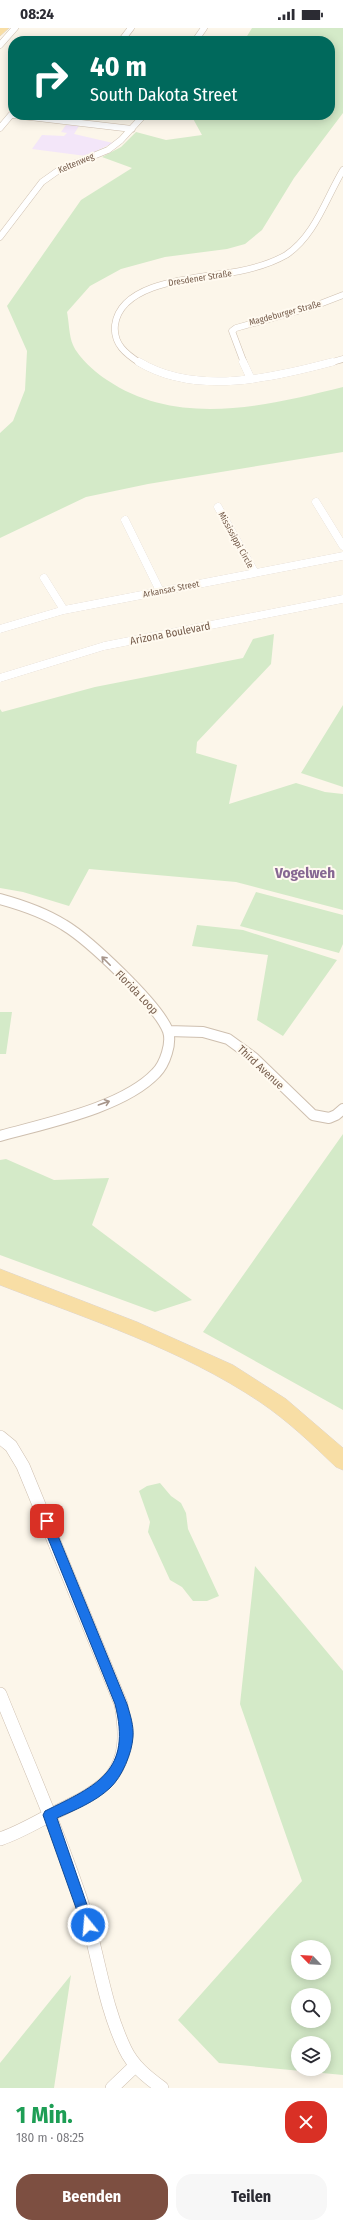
<!DOCTYPE html>
<html lang="de">
<meta charset="utf-8">
<style>
:root{--surface:#fff;--page:#f7f7f7;--text:#2b2b33;--muted:#7c7c81;--accent:#7d4f41}
body{margin:0;font-family:"Fira Sans Condensed",sans-serif;background:var(--page);color:var(--text);height:100vh;display:flex;flex-direction:column;font-size:15px;white-space:nowrap}
*{box-sizing:border-box;margin:0}
p{font-size:13px;color:var(--muted)}
.icon{flex:none;width:22px;height:22px;fill:none;stroke:currentColor;stroke-width:2;stroke-linecap:round;stroke-linejoin:round}
.map{position:relative;height:2060px;overflow:hidden}
.drawer{display:flex;flex-direction:column;background:var(--surface);flex:1}
.drawer>*{flex:none}
.banner{position:absolute;left:8px;top:8px;width:327px;height:84px;border-radius:16px;box-shadow:0 2px 10px #0003;background:#00695c;color:#fff;overflow:hidden}
.needle{width:26px;rotate:295deg}
.controls{position:absolute;left:291px;top:1912px;display:grid;gap:8px}
.controls a{display:grid;place-items:center;width:40px;height:40px;border-radius:50%;background:var(--surface);box-shadow:0 2px 10px #0003;font-size:20px}
.pin{position:absolute;display:grid;place-items:center;width:34px;height:34px;color:#fff;margin:-17px;border-radius:8px;box-shadow:0 2px 6px #0006}
.me{position:absolute;width:44px;margin:-22px;rotate:343deg;stroke-linejoin:round;filter:drop-shadow(0 0 3px #0008)}
.turn{display:flex;align-items:center;gap:14px;height:84px;padding:0 16px;font-size:18px}
.turn .icon{width:52px;height:52px;stroke-width:2.5}
.turn b{display:block;font-size:28px;line-height:34px}
.round{display:grid;place-items:center;flex:none;width:42px;height:42px;border-radius:16px;background:var(--page)}
.headline{display:flex;align-items:center;justify-content:space-between;height:68px;padding:0 16px}
h1{font-size:24px;font-weight:700;line-height:30px;color:#1e9e55}
.cta{display:flex;gap:8px;margin-top:auto;padding:8px 16px}
.cta a{flex:1;height:46px;border-radius:16px;background:var(--accent);color:#fff;font-size:16px;font-weight:700;line-height:46px;text-align:center}
.cta a+a{background:var(--page);color:var(--text)}
.status{display:flex;justify-content:space-between;align-items:center;height:28px;padding:0 20px;background:var(--surface);direction:ltr}
.status svg{height:11px;fill:currentColor}
.map>svg:first-child{display:block}
</style>
<div class="status"><b>08:24</b><svg viewBox="0 0 49 12"><path d="M0 12V9h3v3zM5 12V6h3v6zM10 12V3h3v9zM15 12V0h3v12zM26 1h20v11H26zM47 4h2v5h-2z"/></svg></div>
<div class="map">
<svg width="343" height="2060" viewBox="0 0 343 2060">
<rect width="100%" height="100%" fill="#fcf6ea"/>
<path fill="#f3e6f9" d="M66,97L79,98L74,106L113,115L86,128L32,121L42,107L64,108L67,105L61,104Z"/>
<path fill="#d4eac8" fill-rule="evenodd" d="M252,0H343V85L294,150L262,202L245,216L227,221L165,229L121,241L90,258L67,284C69,294 69,308 73,317C78,329 96,345 107,352C178,400 266,378 343,359V424L148,456L86,469L0,510V405L13,393L25,362L27,323L7,278L81,172L132,140L102,129L121,119L136,104L166,112L202,107L191,87H330V13H244Z
M274,606L271,636L197,714L196,725L237,737L229,776L296,755L325,764L343,766V882L236,854L89,841L69,878L23,864L0,860V681L2,684L95,659L243,630L253,611Z
M343,677V759L301,745Z
M256,864L343,887V916L339,925L240,898Z
M197,897L243,902L337,932L283,1008L257,992L268,927L192,918Z
M0,984H12L6,1026H0Z
M343,1106V1382L203,1304Z
M6,1131L54,1152L109,1150L92,1197L192,1272L155,1284L0,1227V1132Z
M160,1455L171,1468L181,1475L186,1485L188,1501L219,1568L207,1573H193L182,1559L170,1552L148,1504L150,1494L139,1463L147,1458Z
M255,1538L343,1643V2047L219,2035L178,1992L302,1853L240,1676ZM298,1919H324V1945H298ZM298,1967H324V1993H298ZM298,2015H324V2041H298Z
M71,1947L54,2060H0V2035Z"/>
<g fill="none" stroke-linecap="round" stroke-linejoin="round">
<g stroke="#cebfaf" stroke-width="7">
<path id="street-far3" d="M121,13L131,0
M195,13L204,0
M0,17L15,0
M13,87L132,101
M0,100L11,87
M0,209L42,154L59,142L108,122L121,112L144,87
M140,335C126,326 113,316 115,297C121,251 204,250 240,243C255,240 272,235 286,227C315,208 326,170 343,142
M244,335L232,303L236,300L312,279L343,267
M329,335L343,331"/>
</g>
<g stroke="#cebfaf" stroke-width="8">
<path id="street-far2" d="M139,334C196,368 272,350 332,334
M243,334L251,351
M316,474L343,518
M218,479L255,545
M125,492L160,563
M44,550L64,582
M0,601L64,582L343,528
M0,650L104,618L343,571"/>
</g>
<g stroke="#cebfaf" stroke-width="12">
<path id="street-far1" d="M0,871C22,877 45,885 64,897C89,912 158,977 168,1003C172,1015 165,1036 156,1045C123,1080 46,1095 0,1108
M168,1003L203,1004L228,1011L254,1030L313,1087L329,1090L336,1087L343,1081"/>
</g>
<g stroke="#cebfaf" stroke-width="14">
<path id="street" d="M0,1409L11,1418L23,1438L121,1676C133,1745 110,1758 52,1786C35,1795 18,1805 0,1811
M0,1666C29,1738 61,1810 85,1884C99,1930 104,1977 125,2021C133,2038 147,2049 162,2060
M112,2060L135,2038"/>
</g>
<g stroke="#dcd5d1" stroke-width="1">
<path id="primary" d="M0,0H9L0,8Z
M0,1241L137,1294L233,1337L286,1371L343,1420V1442L336,1439C312,1416 288,1393 260,1374C181,1321 88,1291 0,1257Z"/>
</g>
<use href="#street-far3" stroke="#fff" stroke-width="6"/>
<use href="#street-far2" stroke="#fff" stroke-width="8"/>
<use href="#street-far1" stroke="#fff" stroke-width="10"/>
<use href="#street" stroke="#fff" stroke-width="13"/>
<use href="#primary" fill="#f8dea5" fill-rule="evenodd"/>
</g>
<defs><path id="oneway-shaft" d="M-6 0H5M1.5-3L5.5 0L1.5 3" fill="none" stroke-width="1.6" stroke-linecap="round" stroke-linejoin="round"/></defs>
<g stroke="#a7968b">
<use href="#oneway-shaft" transform="translate(106 933) rotate(-135)"/>
<use href="#oneway-shaft" transform="translate(104 1075) rotate(-19)"/>
</g>
<path fill="#1a73e8" stroke="#114b97" d="M47,1488L51,1490L52,1493L127,1676C130,1686 134,1698 133,1709C132,1725 122,1749 110,1760C95,1774 75,1782 57,1790L94,1897L93,1902L88,1903L83,1902L82,1897L43,1787L45,1783C98,1757 132,1743 115,1676L41,1493L43,1490Z"/>
<g text-anchor="middle" stroke-width="4" stroke-linejoin="round" paint-order="stroke">
<g font-size="9" fill="#775e4d" stroke="#fffaf0">
<text transform="translate(76 135) rotate(-23)" y="3">Keltenweg</text>
<text transform="translate(200 250) rotate(-9)" y="3">Dresdener Straße</text>
<text transform="translate(285 285) rotate(-15)" y="3">Magdeburger Straße</text>
<text transform="translate(236 512) rotate(61)" y="3">Mississippi Circle</text>
<text transform="translate(171 561) rotate(-11)" y="3">Arkansas Street</text>
</g>
<g font-size="11" fill="#775e4d" stroke="#fffaf0">
<text transform="translate(170 605) rotate(-11)" y="4">Arizona Boulevard</text>
<text transform="translate(137 964) rotate(46)" y="4">Florida Loop</text>
<text transform="translate(261 1039) rotate(43)" y="4">Third Avenue</text>
</g>
<g font-size="15" font-weight="bold" fill="#866692" stroke="#fffaf0">
<text x="305" y="850">Vogelweh</text>
</g>
</g>
</svg>
<div class="controls">
<a><svg class="needle" viewBox="-14 -14 28 28"><path d="M0-13l5 13h-10z" fill="#e53935"/><path d="M0 13l5-13h-10z" fill="#7c7c81"/></svg></a>
<a><svg class="icon" aria-label="search" viewBox="0 0 24 24"><circle cx="10" cy="10" r="6"/><path d="M15 15l6 6"/></svg></a>
<a><svg class="icon" aria-label="layers" viewBox="0 0 24 24"><path d="M12 4l9 5-9 5-9-5zM3 14l9 5 9-5"/></svg></a>
</div>
<div class="pin" style="left:47px;top:1493px;background:#d93025"><svg class="icon" aria-label="arrive" viewBox="0 0 24 24"><path d="M6 21V4h12l-3 4 3 4H6"/></svg></div>
<svg class="me" style="left:88px;top:1897px" viewBox="-20 -20 40 40"><circle r="17" fill="#1a73e8" stroke="#fff" stroke-width="3"/><path d="M0-11L8 9 0 5-8 9z" fill="#fff"/></svg>
<div class="banner">
<div class="turn"><svg class="icon" aria-label="right" viewBox="0 0 24 24"><path d="M7 20v-9h11M14 6l5 5-5 5"/></svg><div><b>40 m</b>South Dakota Street</div></div>
</div>
</div>
<section class="drawer">
<div class="headline"><div><h1>1 Min.</h1><p>180 m · 08:25</p></div><a class="round" style="background:#d93025;color:#fff"><svg class="icon" aria-label="close" viewBox="0 0 24 24"><path d="M6 6l12 12M18 6L6 18"/></svg></a></div>
<div class="cta"><a>Beenden</a><a>Teilen</a></div>
</section>
